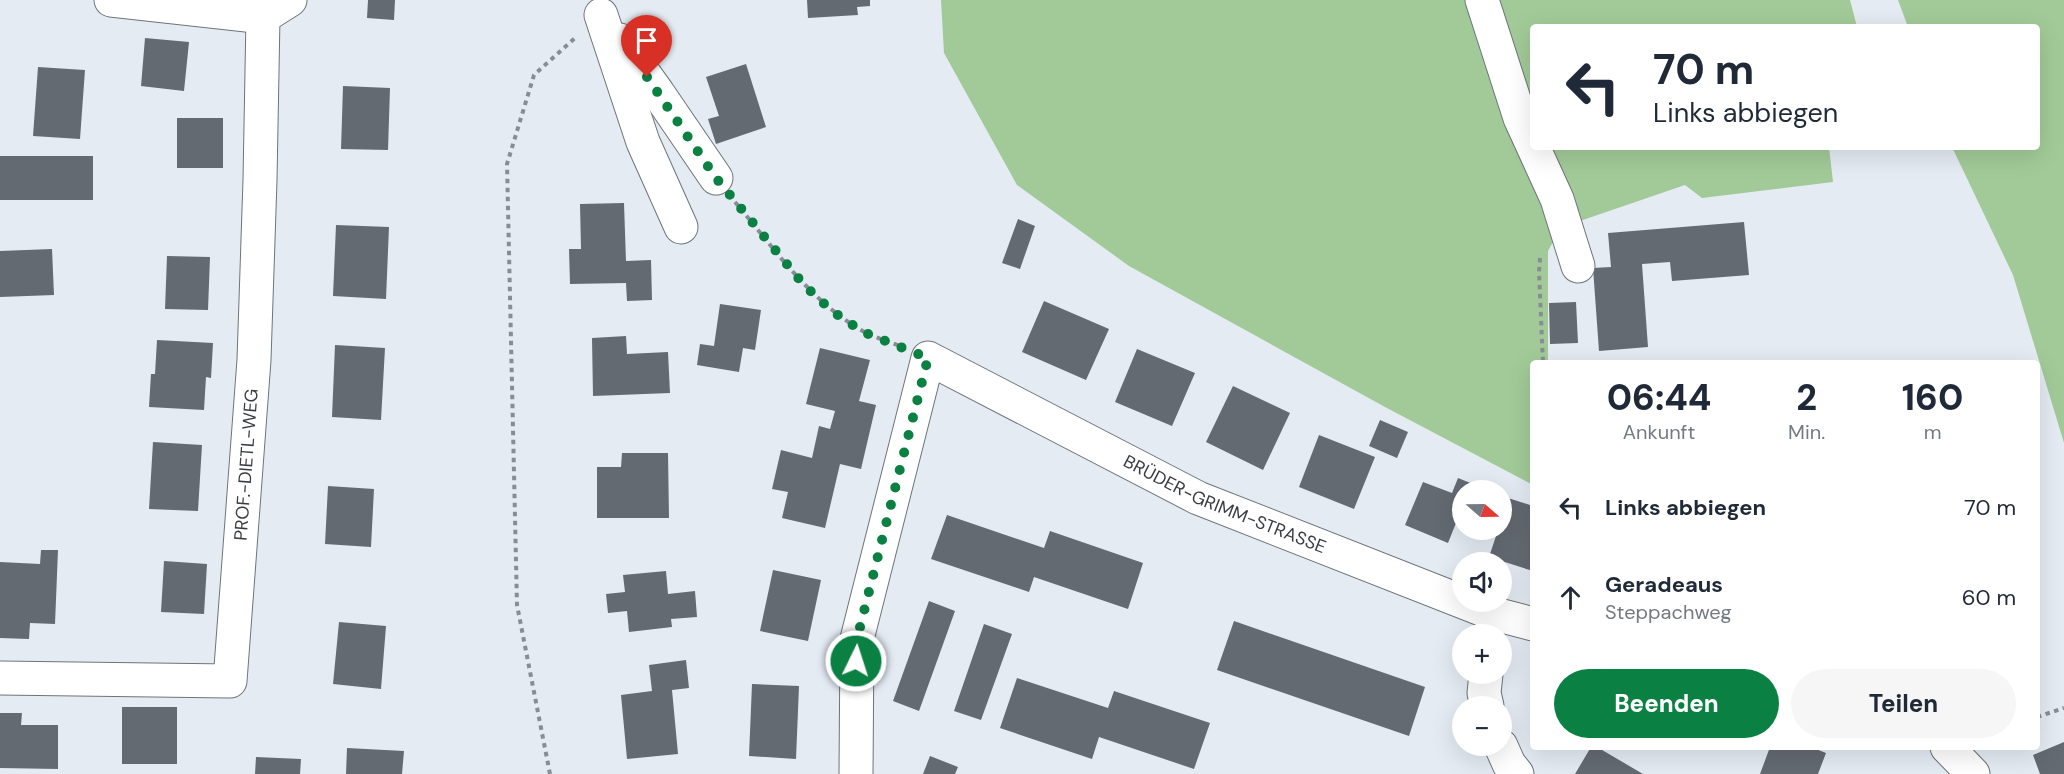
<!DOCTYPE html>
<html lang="de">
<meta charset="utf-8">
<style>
:root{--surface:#fff;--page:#f6f6f7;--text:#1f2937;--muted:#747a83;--accent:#0b8043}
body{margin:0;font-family:"DM Sans",sans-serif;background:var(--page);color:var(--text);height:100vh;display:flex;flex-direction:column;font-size:22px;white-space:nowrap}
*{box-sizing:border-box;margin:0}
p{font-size:20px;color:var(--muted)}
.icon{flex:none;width:33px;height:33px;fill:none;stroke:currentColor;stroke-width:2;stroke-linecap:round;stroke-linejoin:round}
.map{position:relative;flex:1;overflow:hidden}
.drawer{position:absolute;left:1530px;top:360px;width:510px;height:390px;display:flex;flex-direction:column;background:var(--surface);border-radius:6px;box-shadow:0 6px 24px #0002}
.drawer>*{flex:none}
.banner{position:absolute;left:1530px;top:24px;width:510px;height:126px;border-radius:6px;box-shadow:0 6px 24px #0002;background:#fff;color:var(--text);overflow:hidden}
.needle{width:39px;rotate:110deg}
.fabs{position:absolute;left:1452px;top:480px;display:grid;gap:12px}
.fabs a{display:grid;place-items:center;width:60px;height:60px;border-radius:50%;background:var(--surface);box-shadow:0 6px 24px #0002;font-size:30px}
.pin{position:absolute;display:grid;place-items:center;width:51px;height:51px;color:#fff;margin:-62px -26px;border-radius:50% 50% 50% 0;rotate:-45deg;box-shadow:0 0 6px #0007}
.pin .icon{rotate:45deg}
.me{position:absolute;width:66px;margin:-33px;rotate:4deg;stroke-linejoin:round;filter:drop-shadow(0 0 4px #0008)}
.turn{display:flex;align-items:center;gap:21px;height:126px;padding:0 24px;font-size:27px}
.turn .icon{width:78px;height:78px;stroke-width:2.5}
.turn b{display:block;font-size:42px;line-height:51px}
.eta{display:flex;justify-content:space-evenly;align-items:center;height:102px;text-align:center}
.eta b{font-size:36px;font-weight:800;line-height:42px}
.primary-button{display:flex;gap:12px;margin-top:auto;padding:12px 24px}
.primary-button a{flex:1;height:69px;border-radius:36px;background:var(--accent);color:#fff;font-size:24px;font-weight:800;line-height:69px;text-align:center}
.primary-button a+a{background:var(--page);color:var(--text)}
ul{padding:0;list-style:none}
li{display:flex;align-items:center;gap:18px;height:90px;padding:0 24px}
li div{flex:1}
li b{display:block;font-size:22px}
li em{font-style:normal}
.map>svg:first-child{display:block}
</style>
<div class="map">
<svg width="2064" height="774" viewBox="0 0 2064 774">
<rect width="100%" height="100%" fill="#e4ebf3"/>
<path fill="#a2ca98" d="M941,0H1474L1559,231L1548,251V363H1533V485L1385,407L1129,266L1017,185L944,53Z
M1496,0H1850L1857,27H1533V111Z
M1898,0H2064V443L2013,275L1952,147H2037V27H1908Z
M1547,147H1829L1833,182L1702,198L1685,185L1577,222Z"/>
<path fill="#646a71" d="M368,0H395L394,20L367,18Z
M807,0H870V6L857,7L858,15L808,18Z
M145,38L189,42L184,91L141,86Z
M746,64L766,127L716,144L708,119L719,116L706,77Z
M38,67L85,70L80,139L33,136Z
M343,86L390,88L388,150L341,149Z
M177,118H223V168H177Z
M0,156H93V200H0Z
M624,203L626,261L651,260L652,300L627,301L626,283L570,284L569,249H581L580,204Z
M1018,219L1035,226L1020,269L1002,263Z
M1744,222L1749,275L1672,281L1670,262L1642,264L1648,347L1599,351L1593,268L1611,267L1608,233Z
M336,225L389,227L386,299L333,296Z
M52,249L54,295L0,297V251Z
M167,256L210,257L208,310L165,309Z
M1044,301L1109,329L1086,380L1022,352Z
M1576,302L1578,343L1550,344L1549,303Z
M720,304L761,310L755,350L743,348L739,372L697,365L700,344L714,346Z
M626,336L627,354L668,352L670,393L593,396L592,338Z
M157,340L213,343L211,378L206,377L204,410L149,407L151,374H155Z
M335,345L385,348L381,420L332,417Z
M820,348L870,360L859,401L876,405L861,469L840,464L825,528L782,518L788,492L772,489L781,450L812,458L819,426L830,429L835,411L806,404Z
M1137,349L1195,373L1172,426L1115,402Z
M1233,386L1290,413L1263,470L1206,442Z
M1380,420L1408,432L1397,458L1369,446Z
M1319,435L1375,457L1354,509L1299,487Z
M153,442L202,445L198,511L149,509Z
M622,453H668L669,518H597V467H621Z
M1458,478L1488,490H1462V514L1460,513L1448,543L1405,525L1423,482L1452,493Z
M328,486L374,489L371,547L325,544Z
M1508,498L1533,506V571L1489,557L1498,530H1502V518Z
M947,515L1044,548L1050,531L1143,563L1128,609L1034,577L1029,592L931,559Z
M41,550H58L55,624L30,623L29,639L0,638V562L40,564Z
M164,561L207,564L204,614L161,612Z
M773,570L821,580L808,641L760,631Z
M666,571L668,594L695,591L697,617L671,619L672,627L629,632L627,611L608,613L606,594L625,592L623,575Z
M929,601L955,611L919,711L893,701Z
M1234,621L1425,687L1409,736L1217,670Z
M339,622L386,626L381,689L333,684Z
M984,624L1012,634L981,720L954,711Z
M686,660L689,688L672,690L678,754L627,759L621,695L652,691L649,665Z
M1017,678L1108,708L1114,691L1210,723L1194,769L1099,737L1092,759L1000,728Z
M752,684L799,686L796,759L749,756Z
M122,707H177V764H122Z
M0,713H22L21,725H58V769L0,768Z
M2064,742V774H2040L2033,755Z
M1591,747H1597L1643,774H1575Z
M1770,747H1811L1826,753L1818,774H1760Z
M347,748L404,751L402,774H346Z
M930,756L958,767L955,774H923Z
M256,757L301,759L300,774H255Z"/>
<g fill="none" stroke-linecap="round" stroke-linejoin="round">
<g stroke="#6d747b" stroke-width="35">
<g id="street">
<path d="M111,0L263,17L290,0"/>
<path d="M1482,0L1520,118L1557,199L1578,266"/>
<path d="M601,15L643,142L681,227"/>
<path d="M620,40L658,93L716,178"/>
<path d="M1486,674L1484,693L1487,706"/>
<path id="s1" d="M0,678L230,681L254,360L260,180L263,17"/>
<path d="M1501,746L1509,764L1517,774"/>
<path d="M1947,747L1973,774"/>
<path id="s2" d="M856,774L857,639L928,358L1198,498L1491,613L1533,624"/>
</g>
</g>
<path stroke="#888d93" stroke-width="4" stroke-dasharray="4.5 4.5" stroke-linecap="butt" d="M735,202C773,247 809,300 861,330C873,337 887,341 900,346
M1540,258L1539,272L1543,363
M2037,717L2064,708
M550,774L517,605L507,164L534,75L576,37"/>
<use href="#street" stroke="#fff" stroke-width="33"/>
</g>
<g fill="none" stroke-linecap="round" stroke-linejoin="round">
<path stroke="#0b8043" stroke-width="10" stroke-dasharray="0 18" d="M647,77L716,178L804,285L832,311L863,332L928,358L857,639L856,661"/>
</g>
<g text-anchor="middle" stroke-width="6" stroke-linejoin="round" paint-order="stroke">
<g font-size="18" fill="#3a3d40" stroke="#fff">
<text dy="6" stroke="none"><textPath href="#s1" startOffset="447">PROF.-DIETL-WEG</textPath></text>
<text dy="6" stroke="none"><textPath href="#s2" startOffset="756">BRÜDER-GRIMM-STRASSE</textPath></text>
</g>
</g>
</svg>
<div class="fabs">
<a><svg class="needle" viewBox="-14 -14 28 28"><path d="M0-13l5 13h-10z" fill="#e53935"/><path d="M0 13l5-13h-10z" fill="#747a83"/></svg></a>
<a><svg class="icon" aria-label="sound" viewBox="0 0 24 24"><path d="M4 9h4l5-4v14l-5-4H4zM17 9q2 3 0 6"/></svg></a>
<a>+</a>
<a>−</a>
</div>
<div class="pin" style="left:647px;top:77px;background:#d93025"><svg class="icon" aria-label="arrive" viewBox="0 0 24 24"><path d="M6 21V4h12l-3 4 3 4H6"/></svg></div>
<svg class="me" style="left:856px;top:661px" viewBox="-20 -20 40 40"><circle r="17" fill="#0b8043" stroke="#fff" stroke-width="3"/><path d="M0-11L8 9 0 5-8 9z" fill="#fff"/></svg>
<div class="banner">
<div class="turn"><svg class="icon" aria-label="left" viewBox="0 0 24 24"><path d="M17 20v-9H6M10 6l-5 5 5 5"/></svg><div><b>70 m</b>Links abbiegen</div></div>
</div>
<section class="drawer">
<div class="eta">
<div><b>06:44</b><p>Ankunft</p></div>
<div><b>2</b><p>Min.</p></div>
<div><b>160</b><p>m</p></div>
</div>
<ul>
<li><svg class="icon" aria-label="left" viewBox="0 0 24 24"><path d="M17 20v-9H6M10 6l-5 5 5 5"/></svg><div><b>Links abbiegen</b></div><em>70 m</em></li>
<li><svg class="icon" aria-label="ahead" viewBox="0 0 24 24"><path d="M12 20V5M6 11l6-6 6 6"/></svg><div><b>Geradeaus</b><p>Steppachweg</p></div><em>60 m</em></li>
</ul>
<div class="primary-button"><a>Beenden</a><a>Teilen</a></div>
</section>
</div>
